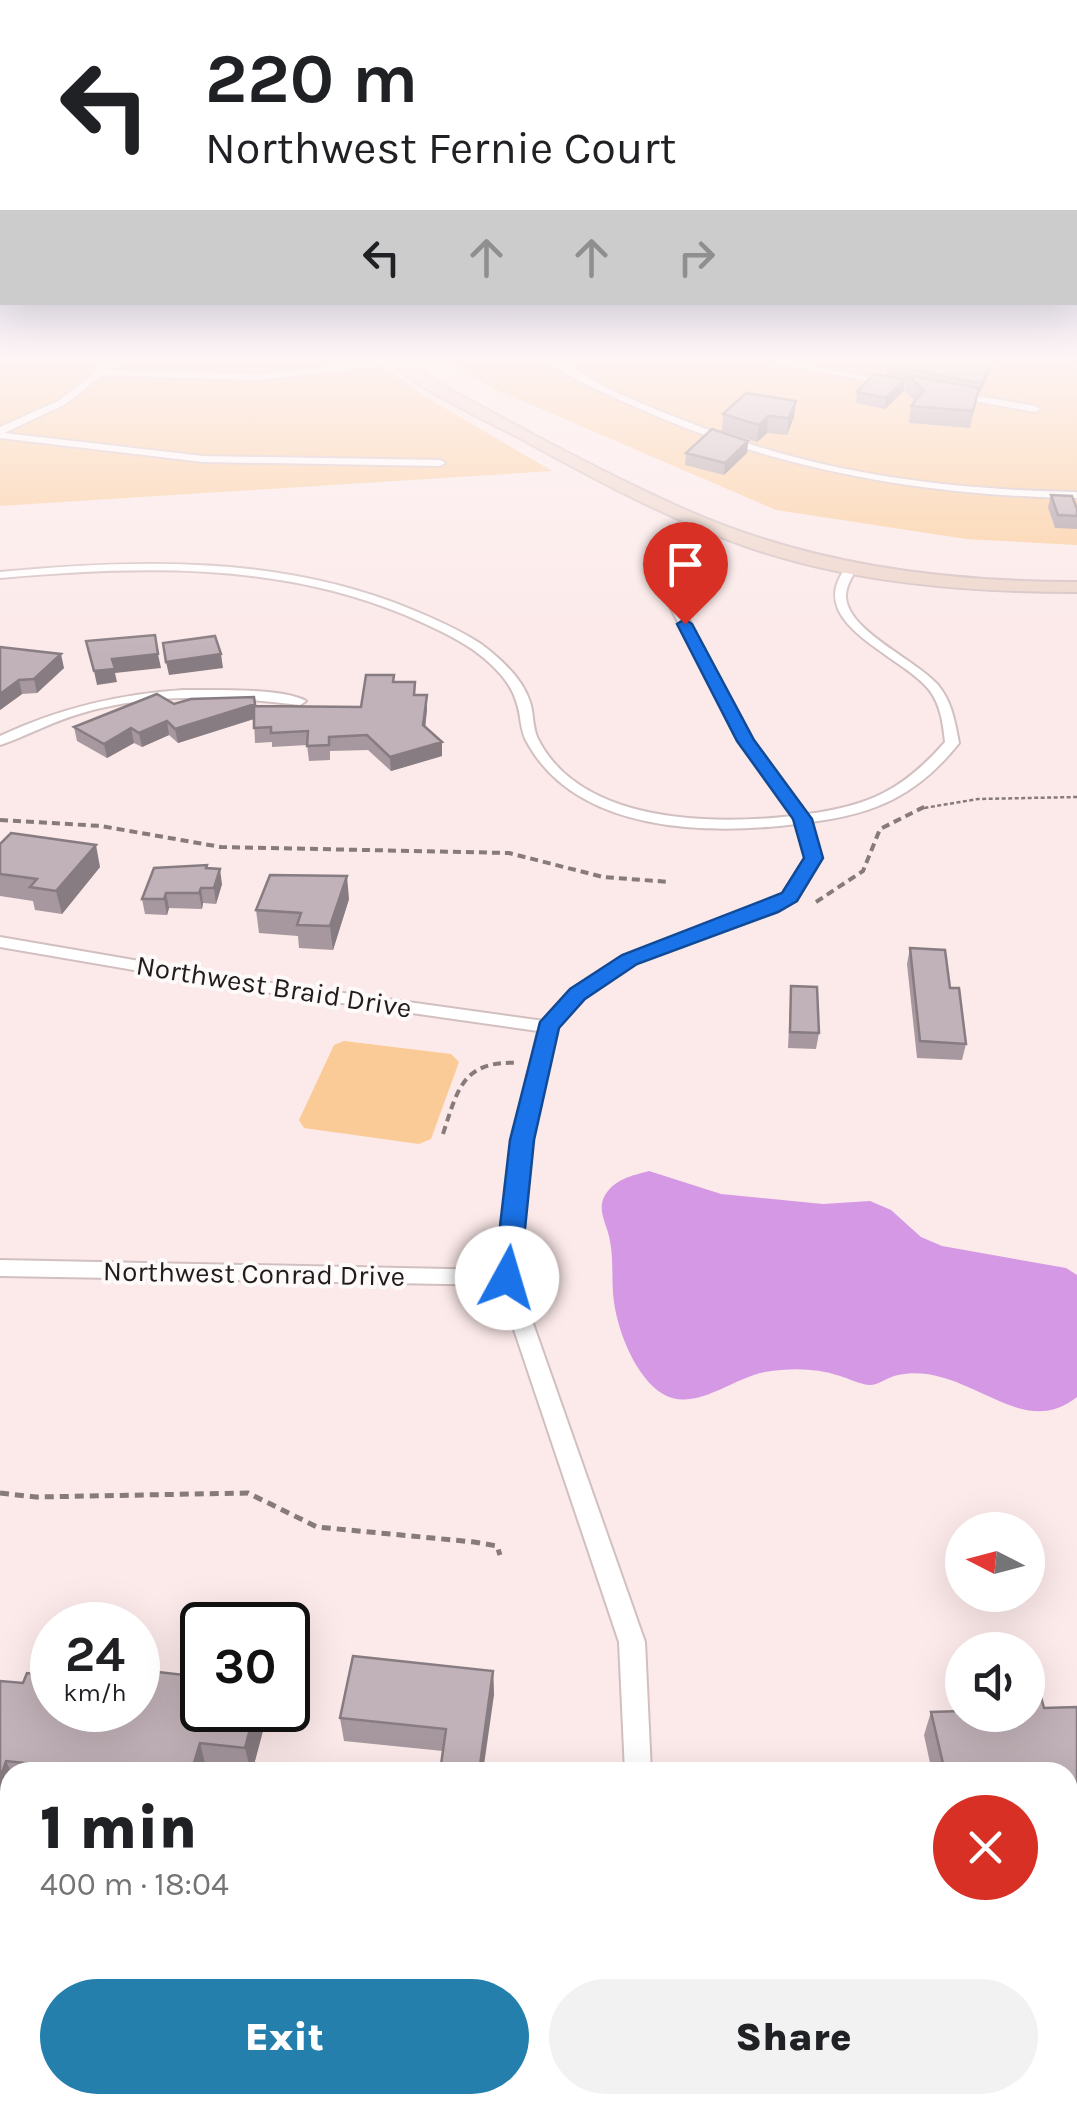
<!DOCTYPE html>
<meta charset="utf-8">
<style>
:root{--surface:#fff;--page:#f2f2f2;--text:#202124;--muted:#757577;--accent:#257fad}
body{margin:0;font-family:Karla,sans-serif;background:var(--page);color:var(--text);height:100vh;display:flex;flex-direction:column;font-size:38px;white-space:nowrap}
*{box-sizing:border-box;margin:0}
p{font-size:32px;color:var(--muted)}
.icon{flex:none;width:55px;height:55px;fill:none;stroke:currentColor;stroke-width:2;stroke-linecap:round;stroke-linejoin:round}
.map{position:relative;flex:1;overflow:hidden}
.drawer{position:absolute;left:0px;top:1762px;width:1078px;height:352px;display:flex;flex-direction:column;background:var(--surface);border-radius:30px 30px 0 0;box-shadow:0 10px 40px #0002}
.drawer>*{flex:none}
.banner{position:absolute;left:0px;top:0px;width:1078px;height:305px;box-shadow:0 10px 40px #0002;background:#fff;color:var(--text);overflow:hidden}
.needle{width:65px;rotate:276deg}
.controls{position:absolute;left:945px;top:1512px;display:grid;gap:20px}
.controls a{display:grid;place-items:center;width:100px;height:100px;border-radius:50%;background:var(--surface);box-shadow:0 10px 40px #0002;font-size:50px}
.speed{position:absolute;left:30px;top:1602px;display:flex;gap:20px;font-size:50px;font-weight:700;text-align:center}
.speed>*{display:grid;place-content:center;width:130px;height:130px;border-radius:50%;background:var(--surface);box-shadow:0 10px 40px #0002;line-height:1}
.speed small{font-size:25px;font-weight:400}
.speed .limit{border:5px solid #111;border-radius:15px;background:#fff;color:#111}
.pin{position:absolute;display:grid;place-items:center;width:85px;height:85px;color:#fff;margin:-102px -42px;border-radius:50% 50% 50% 0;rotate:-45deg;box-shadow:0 0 10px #0007}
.pin .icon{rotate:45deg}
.me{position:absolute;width:110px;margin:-55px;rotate:6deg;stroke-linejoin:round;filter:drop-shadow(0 0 8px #0008)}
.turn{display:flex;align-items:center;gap:35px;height:210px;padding:0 40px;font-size:45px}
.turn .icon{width:130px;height:130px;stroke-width:2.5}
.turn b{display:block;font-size:70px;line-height:85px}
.lanes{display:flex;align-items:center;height:95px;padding:0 40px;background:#0003;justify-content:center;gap:50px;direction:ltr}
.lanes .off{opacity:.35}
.round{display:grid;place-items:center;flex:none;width:105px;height:105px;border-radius:52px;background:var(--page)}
.headline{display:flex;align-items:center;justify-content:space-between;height:170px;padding:0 40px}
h1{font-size:60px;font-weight:800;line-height:75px}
.action{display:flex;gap:20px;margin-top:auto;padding:20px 40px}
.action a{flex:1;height:115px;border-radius:60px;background:var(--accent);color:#fff;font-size:40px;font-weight:800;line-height:115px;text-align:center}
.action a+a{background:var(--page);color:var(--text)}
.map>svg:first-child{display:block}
</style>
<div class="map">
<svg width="1077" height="2113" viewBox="0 0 1077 2113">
<rect width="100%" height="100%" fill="#fce9e9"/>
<path fill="#facb97" d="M0,359H374L426,397L552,471L0,506Z
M444,359H1077V545L966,539L776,510L492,388Z
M344,1041L451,1054L459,1062L431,1139L419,1144L304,1128L299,1120L334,1045Z"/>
<path fill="#d498e4" d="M649,1171L721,1194L823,1204L870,1201L891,1210L921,1237L942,1246L1066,1268L1077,1275V1397C1019,1443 968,1361 898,1375C887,1377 880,1385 869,1385C859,1384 850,1379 840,1376C815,1368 791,1368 765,1372C734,1377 694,1413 663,1394C636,1378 618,1332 614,1302C611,1282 614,1261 610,1241C608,1226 597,1212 604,1197C614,1179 631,1176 649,1171Z"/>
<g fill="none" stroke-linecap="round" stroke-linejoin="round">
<g stroke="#d2bfc0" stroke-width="4">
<path id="minor" d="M113,359H123L109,370L258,374L407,359H438L258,380L103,375L64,405L4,433L203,456L440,460L445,463L440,466L203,462L0,438V427L58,401Z
M543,359C567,359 590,380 611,390C651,408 691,424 732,438C843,477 960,490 1077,492V498C926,496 776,470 638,408C606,394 571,379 543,359Z
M758,359H777L933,390L929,393Z
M954,392L1035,406L1040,409L1035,412L951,397Z
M853,562L859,565C854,574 847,583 846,594C844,630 916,659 938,685C952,702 955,722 959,743C918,795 875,814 811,822L821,858L794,900L777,911L636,963L584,998L556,1028L531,1140L517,1278L645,1642L651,1772H625L619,1642L499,1285L0,1276V1260L498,1270L513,1140L538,1031L250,990L0,947V937L250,980L544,1021L572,990L624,957L765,905L783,894L807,858L797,824C708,835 578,833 528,744C519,730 522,716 516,701C510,680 490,662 472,649C451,635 428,625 405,615C276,561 136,566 0,578V572C139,559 281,555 413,610C437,620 460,630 481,644C500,658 523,679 530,702C534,714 532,726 538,739C581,824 712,825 793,816L739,741L663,593L665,591L675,593L752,740L807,814C869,806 903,790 945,742C943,724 941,706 930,691C907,659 815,628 839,579C843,571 846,566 853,562Z
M184,690C213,690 284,688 306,701L300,705C226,696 151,692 79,714C51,722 27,736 0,745V736C60,708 119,694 184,690Z
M1077,1943V1973L1068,1974V1945Z
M10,1977V2007L0,2008V1978Z
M584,2105H616L615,2113H583Z"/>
</g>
<g stroke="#d2bfc0" stroke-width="4">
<path id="secondary" d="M387,359C412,359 426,377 447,388C523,429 599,471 677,506C804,564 939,582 1077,582V592C966,592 851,583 745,546C669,519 596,480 525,441C479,416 426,395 387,359Z"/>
</g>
<path stroke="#877a7a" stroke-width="2.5" stroke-dasharray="4 2.5" stroke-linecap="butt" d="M918,809L978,799L1077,797"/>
<path stroke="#877a7a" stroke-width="4" stroke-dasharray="8 5" stroke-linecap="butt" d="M0,820L101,826L221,847L509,853L603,877L670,882
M816,902L863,871L880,829L926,806
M443,1134C458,1088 463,1060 519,1063"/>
<path stroke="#877a7a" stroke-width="5" stroke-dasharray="9 6" stroke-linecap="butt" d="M0,1493L36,1497L248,1493L317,1527L474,1542L497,1546L500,1555"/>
<use href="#minor" fill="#fff" fill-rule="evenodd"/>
<use href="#secondary" fill="#edd4c9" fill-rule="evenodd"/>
</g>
<path fill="#a6989e" d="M993,361L991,371L978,393L970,428L909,423L911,406L915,401L905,391L906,380L886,376L887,365Z
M905,380L904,391L885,409L856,403L857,392Z
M723,414L794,417L787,435L767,433L757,442L722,431Z
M748,441L747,453L724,475L685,465L686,453Z
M1051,495L1077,509V529L1055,528L1048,507Z
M0,647L64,668L37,693L22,694L0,710Z
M394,675V682L416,695L427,709L425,727L442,756L391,771L368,750L330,751V760L309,761L307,745L272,747V742L255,743L254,719L178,743L169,735L142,747L134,743L107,758L77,741L74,727L174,704L361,707Z
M0,844L100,867L62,914L35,910L33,901L0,896Z
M207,865L208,868L222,884L216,904L203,903L202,909L169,908L167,915L145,914L142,899Z
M349,899L333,950L299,948L298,936L259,933L256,910Z
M910,948L950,988L966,1044L962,1060L917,1058L907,964Z
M791,986L819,1033L816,1049L788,1048Z
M493,1671L494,1695L443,1751L344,1741L340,1718Z
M0,1681L268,1712L252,1772L207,1771V1772H10L8,1818L0,1817Z
M962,1703V1715L1077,1707V1852H1069L1068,1847V1772H932L924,1735L931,1712L960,1711Z
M717,2105H925L926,2113H718Z"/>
<path fill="#877c81" d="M993,361L991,371L979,394L981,383Z
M905,380L904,391L885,409L886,398Z
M796,401L794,417L787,435L789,418Z
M768,416L767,433L757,442L759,425Z
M748,441L747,453L724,475L725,463Z
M61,654L64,668L37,693L34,679Z
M158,654L161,668L115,673L117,682L97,685L94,671L112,659Z
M221,654L223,668L169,675L166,662Z
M19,680L22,694L0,710V694Z
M427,695V709L424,739L423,725Z
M255,704L257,718L178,743L175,729Z
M167,721L169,735L142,747L139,733Z
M131,728L134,743L107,758L104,744Z
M442,742V756L391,771L390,757Z
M96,845L100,867L62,914L56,891Z
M220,869L222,884L216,904L214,888Z
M347,876L349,899L333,950L330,926Z
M201,888L203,903L202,909L199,893Z
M166,893L169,908L167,915L164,899Z
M493,1671L494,1695L483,1772H479Z
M255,1710H267L268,1712L252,1772H251L245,1748Z
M200,1743L207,1771V1772H193L192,1769Z
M6,1761L11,1772H10V1812L8,1818L0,1801V1779Z"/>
<path fill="#c1b1b8" stroke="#877c81" stroke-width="2.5" d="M896,359H985L993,361L981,383L887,365Z
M874,374L905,380L886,398L857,392Z
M907,375L979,388L973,411L911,406L924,390Z
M746,393L796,401L789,418L768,416L759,425L723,414Z
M712,429L748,441L725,463L686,453Z
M1051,495L1072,496L1077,509V516L1058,515Z
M155,635L158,654L112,659L115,669L94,671L86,641Z
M215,636L221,654L166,662L163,643Z
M0,647L61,654L34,679L19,680L0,694Z
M366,675H394L393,682H415L414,695H427L423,725L442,742L390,757L367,735L329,737V745L307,746L308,731L271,733V727L254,728V706L361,707Z
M157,694L174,704L191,699L254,697L255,704L175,729L167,721L139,733L131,728L104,744L74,727Z
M11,833L96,845L56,891L30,887L37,879L0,874V844Z
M207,865L206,868L220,869L214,888H201L199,893H166L164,899H142L154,868Z
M270,875L347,876L330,926L297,925L301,913L256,910Z
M910,948L945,950L950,988H959L966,1044L920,1041Z
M791,986L817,987L819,1033L790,1032Z
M353,1656L493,1671L479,1772H440L446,1729L340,1718Z
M158,1672L202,1677V1710H255L245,1748L200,1743L192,1769L184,1768L182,1772H44L46,1765L6,1761L0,1779V1681L23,1683L27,1673L52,1676V1710H138V1683L154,1685Z
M1040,1693L1044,1708L1077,1707V1821L1073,1806H1068V1772H945L931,1712L962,1711V1715H1028V1694Z
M722,2105H925L926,2113H723Z"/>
<linearGradient id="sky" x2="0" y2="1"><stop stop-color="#a0a9e6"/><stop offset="0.55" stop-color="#fef5f5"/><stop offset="1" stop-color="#fef5f5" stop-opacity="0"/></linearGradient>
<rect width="1077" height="655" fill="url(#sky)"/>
<path fill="#1a73e8" stroke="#114b97" stroke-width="2.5" d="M685,619L692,624L754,740L812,819L823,858L797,901L778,912L637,964L585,999L559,1028L534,1140L520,1278L507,1287L494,1278L510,1140L540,1022L570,989L622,955L782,893L804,858L793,819L737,741L677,624Z"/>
<g text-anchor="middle" stroke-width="8" stroke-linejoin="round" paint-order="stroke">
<g font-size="28" fill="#221b1b" stroke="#fefafa">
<text transform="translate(274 986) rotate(9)" y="10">Northwest Braid Drive</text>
<text transform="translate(254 1273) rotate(1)" y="10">Northwest Conrad Drive</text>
</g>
</g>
</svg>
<div class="controls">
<a><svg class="needle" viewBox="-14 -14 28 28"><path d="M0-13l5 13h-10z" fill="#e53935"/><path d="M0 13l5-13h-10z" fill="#757577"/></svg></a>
<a><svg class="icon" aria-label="sound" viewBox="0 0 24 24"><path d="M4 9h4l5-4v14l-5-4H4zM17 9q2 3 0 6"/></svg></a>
</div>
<div class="speed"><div>24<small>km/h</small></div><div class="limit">30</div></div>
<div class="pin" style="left:685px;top:624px;background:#d93025"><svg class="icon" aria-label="arrive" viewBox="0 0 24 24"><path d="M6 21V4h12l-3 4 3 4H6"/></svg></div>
<svg class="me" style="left:507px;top:1278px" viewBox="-20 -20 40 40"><circle r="19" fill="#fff"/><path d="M0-13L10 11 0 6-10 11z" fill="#1a73e8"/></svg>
<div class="banner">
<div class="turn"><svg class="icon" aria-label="left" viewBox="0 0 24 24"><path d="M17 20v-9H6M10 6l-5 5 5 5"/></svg><div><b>220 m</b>Northwest Fernie Court</div></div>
<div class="lanes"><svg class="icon" aria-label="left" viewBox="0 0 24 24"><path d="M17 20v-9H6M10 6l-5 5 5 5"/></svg><svg class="icon off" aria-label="ahead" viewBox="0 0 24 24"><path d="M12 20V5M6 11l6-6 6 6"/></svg><svg class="icon off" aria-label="ahead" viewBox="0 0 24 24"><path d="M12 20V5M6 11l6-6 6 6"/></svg><svg class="icon off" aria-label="right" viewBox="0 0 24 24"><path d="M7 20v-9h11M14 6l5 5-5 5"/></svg></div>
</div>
<section class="drawer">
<div class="headline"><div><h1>1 min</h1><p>400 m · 18:04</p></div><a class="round" style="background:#d93025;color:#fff"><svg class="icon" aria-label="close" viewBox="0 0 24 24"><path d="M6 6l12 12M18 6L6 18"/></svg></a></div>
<div class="action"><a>Exit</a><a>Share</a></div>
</section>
</div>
